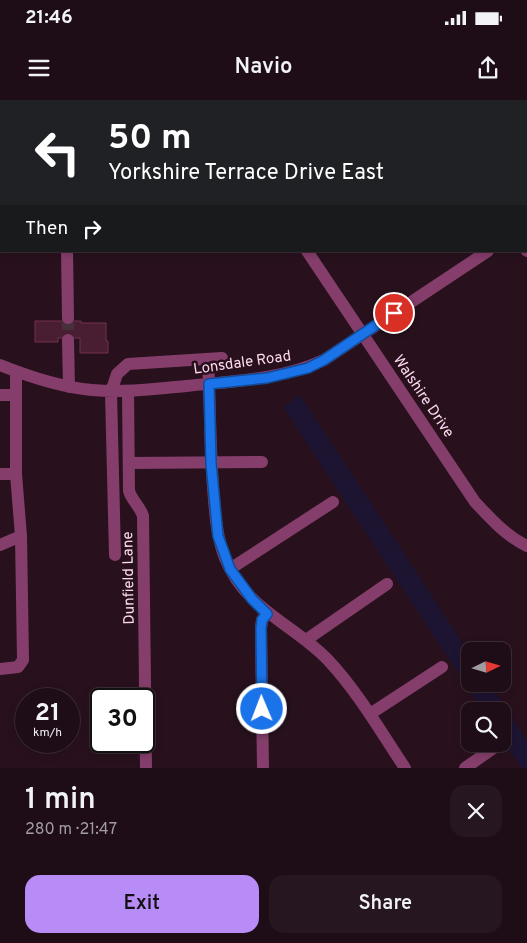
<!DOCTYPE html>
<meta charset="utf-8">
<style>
:root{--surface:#1e0d16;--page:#26161f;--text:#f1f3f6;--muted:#a19ca1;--line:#3c2d35;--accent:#b88cf6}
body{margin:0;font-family:Overpass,sans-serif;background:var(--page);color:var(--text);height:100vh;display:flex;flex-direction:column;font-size:19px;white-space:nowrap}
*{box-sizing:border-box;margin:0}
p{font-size:16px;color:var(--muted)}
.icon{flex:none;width:28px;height:28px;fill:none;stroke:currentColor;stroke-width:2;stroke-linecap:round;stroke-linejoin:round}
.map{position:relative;height:668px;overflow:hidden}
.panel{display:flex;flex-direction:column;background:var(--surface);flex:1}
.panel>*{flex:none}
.top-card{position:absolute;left:0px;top:0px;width:528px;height:152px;box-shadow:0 2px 8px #0003,0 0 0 1px var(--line);background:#202124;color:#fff;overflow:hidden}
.needle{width:32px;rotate:85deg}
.tools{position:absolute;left:461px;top:542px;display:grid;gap:10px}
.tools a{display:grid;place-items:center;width:50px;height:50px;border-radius:10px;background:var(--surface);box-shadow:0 2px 8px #0003,0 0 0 1px var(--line);font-size:25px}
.speed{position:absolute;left:15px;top:588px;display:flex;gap:10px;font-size:25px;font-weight:700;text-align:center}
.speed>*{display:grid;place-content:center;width:65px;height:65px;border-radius:50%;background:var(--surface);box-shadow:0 2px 8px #0003,0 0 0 1px var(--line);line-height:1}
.speed small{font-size:12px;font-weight:400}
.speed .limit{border:2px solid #111;border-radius:8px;background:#fff;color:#111}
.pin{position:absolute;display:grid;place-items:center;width:42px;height:42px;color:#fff;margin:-21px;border:2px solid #fff;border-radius:50%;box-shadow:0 1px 5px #0007}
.me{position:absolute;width:55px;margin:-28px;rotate:359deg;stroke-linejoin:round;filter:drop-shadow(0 0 4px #0008)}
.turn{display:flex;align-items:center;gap:18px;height:105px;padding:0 25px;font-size:22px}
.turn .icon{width:65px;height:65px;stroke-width:2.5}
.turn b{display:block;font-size:35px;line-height:42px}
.then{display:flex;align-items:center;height:48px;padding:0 25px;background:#0003;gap:10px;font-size:19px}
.round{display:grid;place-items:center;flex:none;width:52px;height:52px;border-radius:15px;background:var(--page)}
.summary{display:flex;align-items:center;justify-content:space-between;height:85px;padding:0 25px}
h1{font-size:30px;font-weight:600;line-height:38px}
.action{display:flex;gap:10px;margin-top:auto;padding:10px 25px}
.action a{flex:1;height:58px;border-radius:15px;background:var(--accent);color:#111;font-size:20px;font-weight:600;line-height:58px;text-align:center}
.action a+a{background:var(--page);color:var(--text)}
.status{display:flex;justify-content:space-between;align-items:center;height:35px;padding:0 25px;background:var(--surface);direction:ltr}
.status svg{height:14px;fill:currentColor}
header{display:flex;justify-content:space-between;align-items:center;height:65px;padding:0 25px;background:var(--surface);font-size:22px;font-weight:600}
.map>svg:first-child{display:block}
</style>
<div class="status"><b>21:46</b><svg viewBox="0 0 49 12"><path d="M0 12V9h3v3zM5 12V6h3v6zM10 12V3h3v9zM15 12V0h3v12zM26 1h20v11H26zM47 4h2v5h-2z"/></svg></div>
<header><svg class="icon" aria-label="menu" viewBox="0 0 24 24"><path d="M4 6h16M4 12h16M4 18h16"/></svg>Navio<svg class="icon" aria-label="share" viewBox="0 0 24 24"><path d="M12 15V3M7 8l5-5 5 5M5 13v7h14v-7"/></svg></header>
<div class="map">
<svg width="527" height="668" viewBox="0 0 527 668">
<rect width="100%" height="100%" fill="#28111d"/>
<path fill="#1d1432" d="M300,295L470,554V584H490L527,641V668H521L503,641L502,611H483L283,307Z"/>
<path fill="#491e32" stroke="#743150" d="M35,221H81V223H106V241H108V253H80V238H58V242H35Z"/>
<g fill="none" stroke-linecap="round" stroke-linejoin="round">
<path stroke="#482f3c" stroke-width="12" stroke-dasharray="12 6" stroke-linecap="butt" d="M68,218V240"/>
<path stroke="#853e6b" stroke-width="12" d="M31,0V1
M213,0V1
M458,0L459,1
M526,125H527
M526,150L527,151
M67,151L68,218
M307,151L475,402C491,419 506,436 527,446
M68,240L69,287
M208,259C210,302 210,344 213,387C215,411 216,435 225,458C246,510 292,523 328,560C358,592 381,632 405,668
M0,265C30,277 60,287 92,290C123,293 155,289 186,286C233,281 281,280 324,260L488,151
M128,291L129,391C132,401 140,406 143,416L146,668
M0,295H15
M129,363L262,362
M0,374H16
M0,445L21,436
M115,455L111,292L117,274L128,264L222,258
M230,469L333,402
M306,540L387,484
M0,569L18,567L23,560L21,436L16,374V272
M370,614L442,567
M263,668L261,528L262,520L267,513
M465,668L498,645"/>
</g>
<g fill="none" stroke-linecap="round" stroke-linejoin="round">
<g stroke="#114b97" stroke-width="12">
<path id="route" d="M262,609L261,528L262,520L267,514L252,499L230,469L218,436L211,363L209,284L267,278L308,268L324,260L394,213"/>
</g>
<use href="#route" stroke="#1a73e8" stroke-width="9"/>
</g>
<g text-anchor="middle" stroke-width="5" stroke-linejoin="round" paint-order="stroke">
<g font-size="15" fill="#fedaee" stroke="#28111d">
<text transform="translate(242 262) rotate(-8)" y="5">Lonsdale Road</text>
<text transform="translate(424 296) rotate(56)" y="5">Walshire Drive</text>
<text transform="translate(128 478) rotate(-91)" y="5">Dunfield Lane</text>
</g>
</g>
</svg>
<div class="tools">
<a><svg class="needle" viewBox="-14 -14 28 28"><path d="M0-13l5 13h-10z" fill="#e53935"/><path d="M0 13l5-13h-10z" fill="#a19ca1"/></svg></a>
<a><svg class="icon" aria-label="search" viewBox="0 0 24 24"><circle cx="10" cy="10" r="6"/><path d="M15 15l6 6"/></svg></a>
</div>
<div class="speed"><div>21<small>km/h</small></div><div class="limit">30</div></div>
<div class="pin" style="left:394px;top:213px;background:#d93025"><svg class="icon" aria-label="arrive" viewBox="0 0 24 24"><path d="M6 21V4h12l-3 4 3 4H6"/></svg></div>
<svg class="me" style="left:262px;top:609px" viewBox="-20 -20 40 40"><circle r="17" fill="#1a73e8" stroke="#fff" stroke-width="3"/><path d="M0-11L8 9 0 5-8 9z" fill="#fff"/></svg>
<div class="top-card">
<div class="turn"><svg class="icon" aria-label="left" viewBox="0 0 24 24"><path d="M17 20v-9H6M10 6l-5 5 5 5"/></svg><div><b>50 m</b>Yorkshire Terrace Drive East</div></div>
<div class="then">Then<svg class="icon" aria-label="right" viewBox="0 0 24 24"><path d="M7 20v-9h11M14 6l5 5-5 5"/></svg></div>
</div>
</div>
<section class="panel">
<div class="summary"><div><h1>1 min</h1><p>280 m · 21:47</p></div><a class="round"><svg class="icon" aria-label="close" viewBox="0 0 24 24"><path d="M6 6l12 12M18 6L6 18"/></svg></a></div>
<div class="action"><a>Exit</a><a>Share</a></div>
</section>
